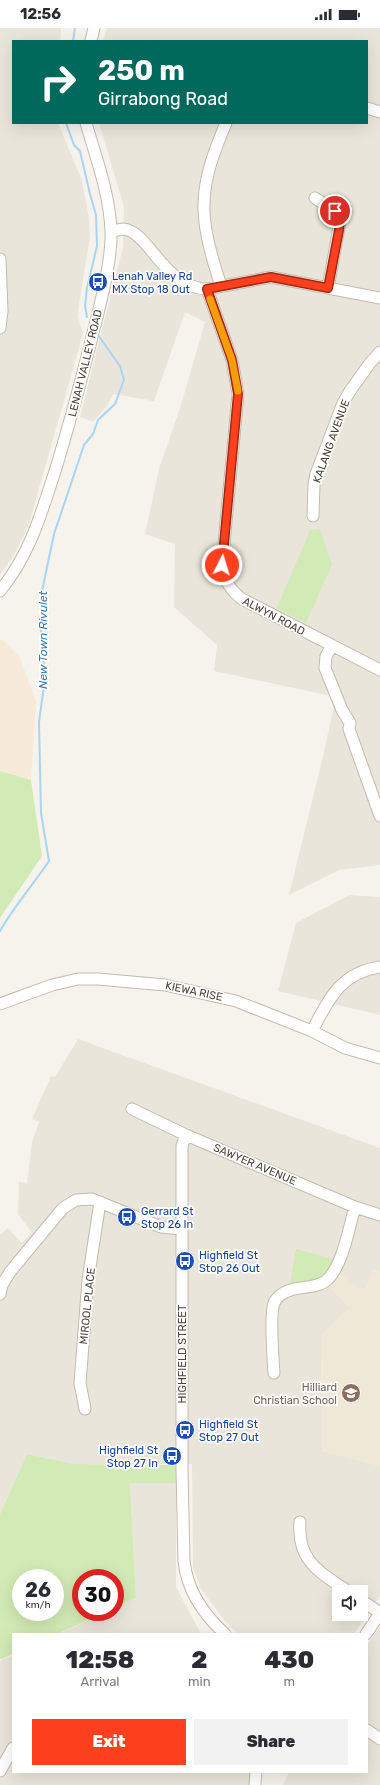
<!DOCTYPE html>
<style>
:root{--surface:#fff;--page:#f2f2f3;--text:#2b2b33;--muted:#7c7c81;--accent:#fc3f1d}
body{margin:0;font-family:Rubik,sans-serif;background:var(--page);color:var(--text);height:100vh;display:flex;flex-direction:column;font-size:15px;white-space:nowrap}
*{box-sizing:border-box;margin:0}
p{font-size:13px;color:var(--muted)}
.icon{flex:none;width:22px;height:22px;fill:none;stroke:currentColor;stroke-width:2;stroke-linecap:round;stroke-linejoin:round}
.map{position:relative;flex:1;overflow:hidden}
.details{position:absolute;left:12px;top:1605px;width:356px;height:140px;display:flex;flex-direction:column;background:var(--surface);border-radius:0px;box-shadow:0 4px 16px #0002}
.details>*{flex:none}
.hud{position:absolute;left:12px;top:12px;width:356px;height:84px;border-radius:0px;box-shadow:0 4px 16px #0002;background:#00695c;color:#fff;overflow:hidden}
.fabs{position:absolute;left:332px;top:1557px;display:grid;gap:8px}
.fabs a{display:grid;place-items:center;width:36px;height:36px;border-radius:0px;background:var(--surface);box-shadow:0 4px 16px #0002;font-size:20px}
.speed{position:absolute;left:12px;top:1541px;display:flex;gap:8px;font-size:20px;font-weight:700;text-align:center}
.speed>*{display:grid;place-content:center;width:52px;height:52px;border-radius:50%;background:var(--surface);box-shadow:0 4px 16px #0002;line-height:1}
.speed small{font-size:10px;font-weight:400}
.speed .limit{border:6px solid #d22;background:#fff;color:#111}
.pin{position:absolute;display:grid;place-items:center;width:34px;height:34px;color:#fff;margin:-17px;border:2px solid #fff;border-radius:50%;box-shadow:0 1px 4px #0007}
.me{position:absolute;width:44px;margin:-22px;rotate:5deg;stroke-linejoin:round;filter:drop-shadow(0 0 3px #0008)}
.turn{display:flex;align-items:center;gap:14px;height:84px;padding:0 20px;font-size:18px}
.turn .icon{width:52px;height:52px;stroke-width:2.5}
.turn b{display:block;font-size:28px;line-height:34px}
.eta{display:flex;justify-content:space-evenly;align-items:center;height:68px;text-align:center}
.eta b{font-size:24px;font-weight:800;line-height:28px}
.action{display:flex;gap:8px;margin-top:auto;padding:8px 20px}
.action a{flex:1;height:46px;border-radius:0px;background:var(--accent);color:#fff;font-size:16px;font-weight:800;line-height:46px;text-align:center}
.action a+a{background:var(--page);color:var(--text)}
.status{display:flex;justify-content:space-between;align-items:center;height:28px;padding:0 20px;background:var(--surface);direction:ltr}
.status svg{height:11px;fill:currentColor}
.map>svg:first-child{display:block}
</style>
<div class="status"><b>12:56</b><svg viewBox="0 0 49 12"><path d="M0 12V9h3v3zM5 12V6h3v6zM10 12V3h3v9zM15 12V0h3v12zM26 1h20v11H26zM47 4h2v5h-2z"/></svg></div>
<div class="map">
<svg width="380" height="1757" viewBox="0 0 380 1757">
<rect width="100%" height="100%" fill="#f6f3ec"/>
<path fill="#eae5da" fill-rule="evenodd" d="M0,0H61L60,13H13V95H58L82,152L89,190L90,209L79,276L78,289L83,306L28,499L14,527L0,547Z
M107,0H380V837L339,842L289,867L321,737L336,669L214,643L217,617L174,579L175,516L145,506L159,441L181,377L205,294L185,284L154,373L113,366L107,378L93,394L80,389L123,219L124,179L99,95H367V13H103Z
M350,867L380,869V987L278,963L296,895Z
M78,1011L380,1120V1244L373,1243L366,1261L328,1257L350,1280L321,1307L322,1423L380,1438V1568L354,1606H238L224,1592L201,1561L193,1540L192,1436H74L27,1426L0,1486V1207L8,1200L22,1215L32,1205L18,1186L19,1153L27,1156L32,1114L39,1094L32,1091L51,1048L55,1049ZM339,1564H361V1586H339Z
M130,1455H176V1559L201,1606H58L106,1584H115V1580L136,1570Z
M380,1598V1757H283L289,1744H367V1617Z
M13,1627V1744H251V1757H0V1633Z"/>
<path fill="#f7ead8" d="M0,611L4,613L20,630L36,673L31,752L0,743Z"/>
<path fill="#efe8d6" d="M373,1243L380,1244V1438L322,1423L321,1307L350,1280L328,1257L340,1244L356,1260L366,1261Z"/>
<path fill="#d2eab5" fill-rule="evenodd" d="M320,501L332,537L306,595L277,580L310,502Z
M0,743L31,752L42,828L0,890Z
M296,1221L333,1231C327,1252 309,1253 290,1256Z
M27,1426L74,1436L176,1437V1455H130L136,1570L115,1579V1550H81V1584H105L57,1606H13V1626L2,1631H0V1486ZM21,1550H55V1584H21Z"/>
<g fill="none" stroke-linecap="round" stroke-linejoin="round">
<path stroke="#a9d4f2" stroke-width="2" d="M73,13L75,0
M66,95L74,117L80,123L90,166L96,187L97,218L87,260L85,278L87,289
M0,903C14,878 33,857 49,833L41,785L39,694L45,650L41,602L42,563L54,506L84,417L93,406L98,392L115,376L124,352L120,338L98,307"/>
<g stroke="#c2bbae" stroke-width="13">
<path id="minor" d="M91,13L94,0
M367,80L380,84
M315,170L335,183L340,194L328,260
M111,204C115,203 119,201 123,201C148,202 164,260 207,261L271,249L380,270
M0,231L2,283L0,300
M221,258C214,237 203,199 204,177C204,149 215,121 226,95
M207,261L232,332L238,366L222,537C224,552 230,562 242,571L380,642
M313,488L314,456L316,446L343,375L350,363L370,335L380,324
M0,563C31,525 42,483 57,437C70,393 82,350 93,305C100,277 112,233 111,204C110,167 96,130 86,95
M332,618L326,628L325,640L342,682L350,695L349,701L380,788
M0,976L52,957L78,951H98L165,957L236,973L312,1003L345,1020L380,1030
M312,1003C329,971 340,945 380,939
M132,1081L186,1107L355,1179L380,1187
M186,1107L182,1118V1442L184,1533C187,1562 203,1586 225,1606
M0,1266L2,1257L10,1244L63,1180L76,1172L92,1171L161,1199L182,1201
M274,1345C273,1331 270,1285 274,1275C278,1266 286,1263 294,1261C305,1259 320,1259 328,1251C343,1236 349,1199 355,1179
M85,1381L80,1355L88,1252L100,1174
M300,1494C297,1534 320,1544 349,1564
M361,1572L380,1585
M366,1606L380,1585
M367,1702L380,1711
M0,1743L13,1720
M255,1757L256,1744"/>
</g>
<use href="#minor" stroke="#fff" stroke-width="11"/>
</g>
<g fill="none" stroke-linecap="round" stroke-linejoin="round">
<g stroke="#a42913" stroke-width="10">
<path id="route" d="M222,537L238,366L232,332L207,261L271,249L328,260L339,202L340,194L335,183"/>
</g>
<use href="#route" stroke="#fc3f1d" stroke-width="7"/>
<path stroke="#f59e0b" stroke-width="7" d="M210,271L232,332L238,363"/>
</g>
<defs>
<g id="bus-disc" transform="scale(1)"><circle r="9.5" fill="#1a4fb4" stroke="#fff"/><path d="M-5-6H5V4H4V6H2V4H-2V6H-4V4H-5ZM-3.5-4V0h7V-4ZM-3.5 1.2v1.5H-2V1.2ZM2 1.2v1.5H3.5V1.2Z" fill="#fff"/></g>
<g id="school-disc" transform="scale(1)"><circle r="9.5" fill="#8d6e63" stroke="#fff"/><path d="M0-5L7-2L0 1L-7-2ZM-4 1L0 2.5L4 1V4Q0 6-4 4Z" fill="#fff"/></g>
</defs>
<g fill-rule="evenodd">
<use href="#bus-disc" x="98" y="254"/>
<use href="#bus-disc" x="127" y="1189"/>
<use href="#bus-disc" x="185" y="1233"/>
<use href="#school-disc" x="351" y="1365"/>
<use href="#bus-disc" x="185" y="1402"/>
<use href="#bus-disc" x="172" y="1428"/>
</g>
<g text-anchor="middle" stroke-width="3.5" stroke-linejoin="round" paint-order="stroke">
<g font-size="11" fill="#164399" stroke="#fff" text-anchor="start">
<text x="112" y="252">Lenah Valley Rd<tspan x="112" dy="13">MX Stop 18 Out</tspan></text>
<text x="141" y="1187">Gerrard St<tspan x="141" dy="13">Stop 26 In</tspan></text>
<text x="199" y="1231">Highfield St<tspan x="199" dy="13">Stop 26 Out</tspan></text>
<text x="199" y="1400">Highfield St<tspan x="199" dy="13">Stop 27 Out</tspan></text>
<text x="158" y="1426" text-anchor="end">Highfield St<tspan x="158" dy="13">Stop 27 In</tspan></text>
</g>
<g font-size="11" fill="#4b4439" stroke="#fff">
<text transform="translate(85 335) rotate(-76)" y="4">LENAH VALLEY ROAD</text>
<text transform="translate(331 413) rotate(-70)" y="4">KALANG AVENUE</text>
<text transform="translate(274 588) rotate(28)" y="4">ALWYN ROAD</text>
<text transform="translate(194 963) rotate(12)" y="4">KIEWA RISE</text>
<text transform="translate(255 1136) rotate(23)" y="4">SAWYER AVENUE</text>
<text transform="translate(87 1278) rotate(-84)" y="4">MIROOL PLACE</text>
<text transform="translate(182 1326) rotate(-90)" y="4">HIGHFIELD STREET</text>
</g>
<g font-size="11" fill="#785e54" stroke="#fff" text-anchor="end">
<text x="337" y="1363">Hilliard<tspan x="337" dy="13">Christian School</tspan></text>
</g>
<g font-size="12" font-style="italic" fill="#2e7ab2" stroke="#fff">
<text transform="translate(43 612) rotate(-90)" y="4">New Town Rivulet</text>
</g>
</g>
</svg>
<div class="fabs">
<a><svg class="icon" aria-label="sound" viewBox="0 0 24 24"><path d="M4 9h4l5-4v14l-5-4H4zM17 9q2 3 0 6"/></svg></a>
</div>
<div class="speed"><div>26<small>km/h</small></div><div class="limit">30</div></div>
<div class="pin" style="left:335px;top:183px;background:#d93025"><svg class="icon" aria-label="arrive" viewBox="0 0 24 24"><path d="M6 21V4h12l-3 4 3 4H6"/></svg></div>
<svg class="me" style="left:222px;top:537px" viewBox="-20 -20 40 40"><circle r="17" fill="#fc3f1d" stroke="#fff" stroke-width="3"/><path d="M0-11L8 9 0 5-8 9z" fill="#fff"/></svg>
<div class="hud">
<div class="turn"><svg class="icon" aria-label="right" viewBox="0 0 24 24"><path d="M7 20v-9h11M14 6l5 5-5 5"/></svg><div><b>250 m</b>Girrabong Road</div></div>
</div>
<section class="details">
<div class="eta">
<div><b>12:58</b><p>Arrival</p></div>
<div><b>2</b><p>min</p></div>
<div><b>430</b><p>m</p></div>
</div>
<div class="action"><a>Exit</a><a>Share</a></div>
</section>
</div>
